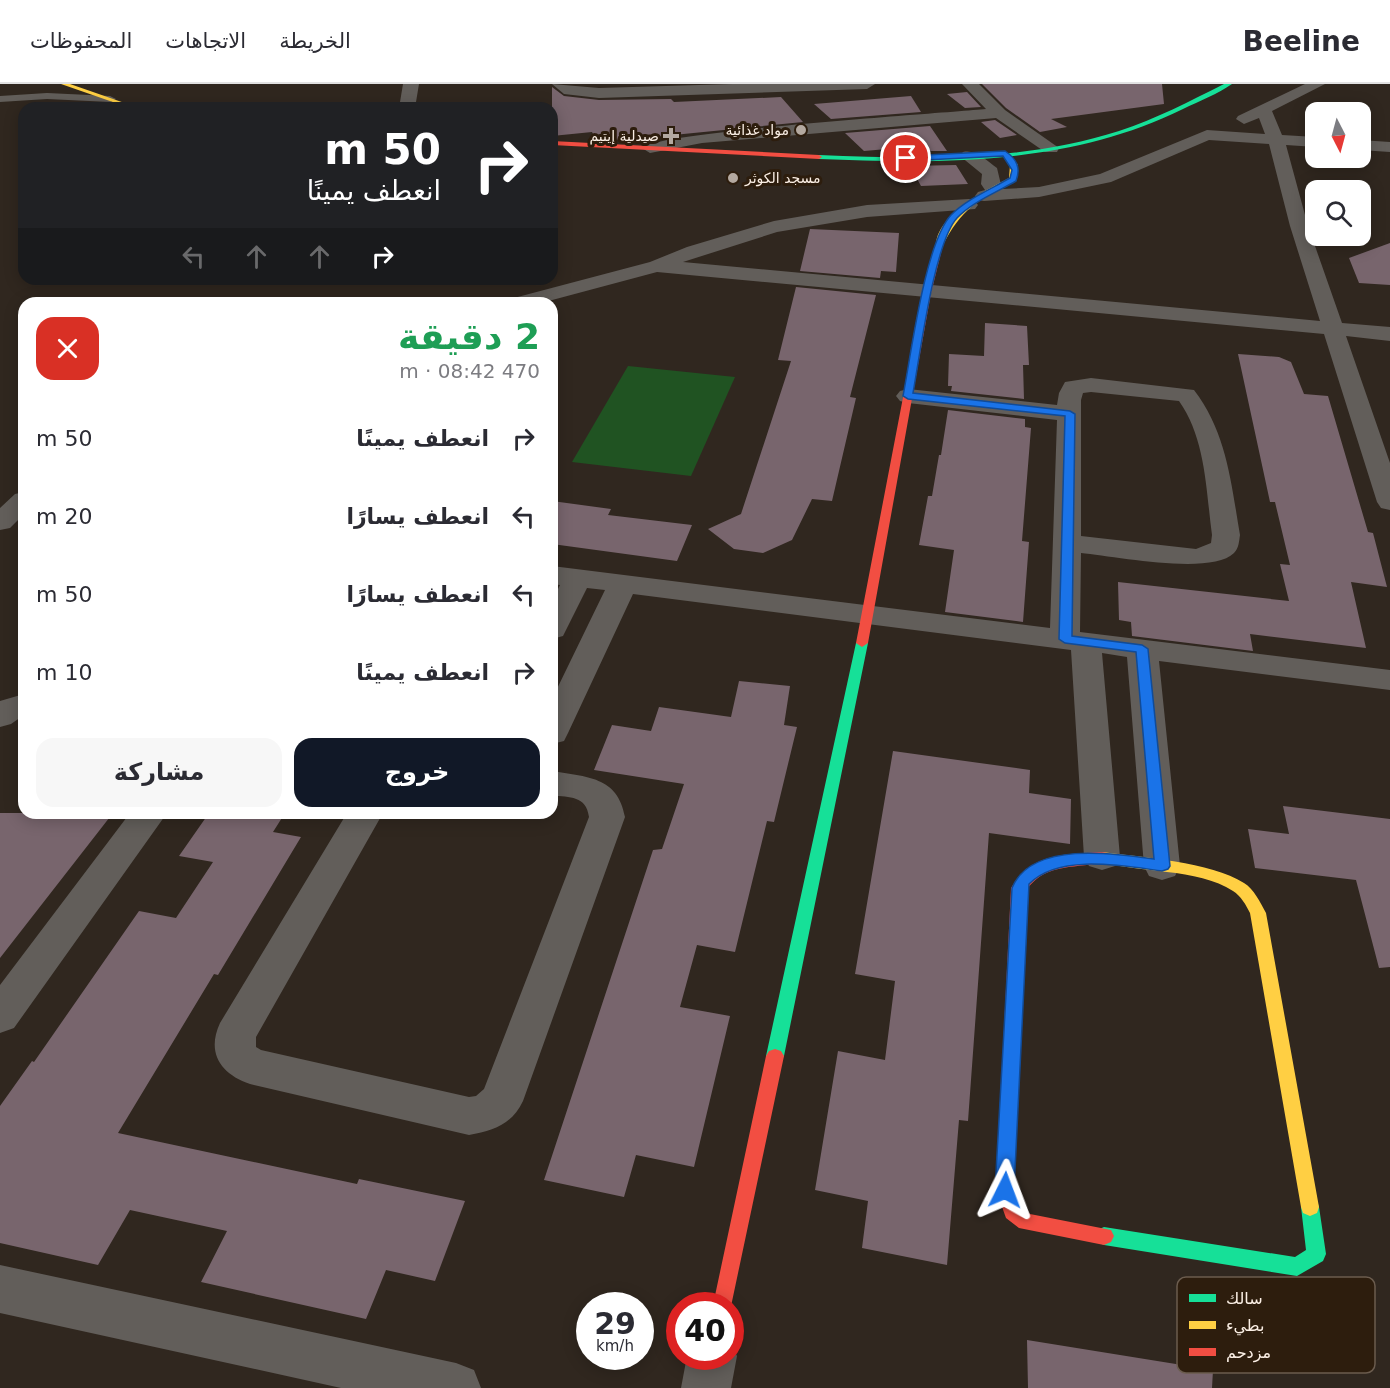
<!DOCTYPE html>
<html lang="ar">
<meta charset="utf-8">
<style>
:root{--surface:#fff;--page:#f7f7f7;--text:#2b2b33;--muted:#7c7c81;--line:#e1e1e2;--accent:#111827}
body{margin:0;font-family:"DejaVu Sans",Vazirmatn,sans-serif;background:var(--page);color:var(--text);direction:rtl;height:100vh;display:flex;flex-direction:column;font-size:22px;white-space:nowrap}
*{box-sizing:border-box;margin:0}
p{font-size:20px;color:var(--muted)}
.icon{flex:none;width:33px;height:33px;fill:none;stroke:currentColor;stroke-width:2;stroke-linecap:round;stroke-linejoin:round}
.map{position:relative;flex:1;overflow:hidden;direction:ltr}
.details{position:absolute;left:18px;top:213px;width:540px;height:522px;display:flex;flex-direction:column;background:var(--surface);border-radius:18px;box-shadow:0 3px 15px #0003;direction:rtl}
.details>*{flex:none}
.banner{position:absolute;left:18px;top:18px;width:540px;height:183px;border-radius:18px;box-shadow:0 3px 15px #0003;direction:rtl;background:#202124;color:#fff;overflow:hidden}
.needle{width:39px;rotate:174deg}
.buttons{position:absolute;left:1305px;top:18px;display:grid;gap:12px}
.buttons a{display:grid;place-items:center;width:66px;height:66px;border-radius:12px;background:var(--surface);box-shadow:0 3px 15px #0003;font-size:30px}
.speed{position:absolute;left:576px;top:1208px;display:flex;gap:12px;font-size:30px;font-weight:700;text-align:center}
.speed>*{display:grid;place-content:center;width:78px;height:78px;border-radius:50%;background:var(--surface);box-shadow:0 3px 15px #0003;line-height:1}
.speed small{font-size:15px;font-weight:400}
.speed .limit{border:9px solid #d22;background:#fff;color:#111}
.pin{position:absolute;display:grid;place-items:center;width:51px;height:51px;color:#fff;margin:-26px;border:3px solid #fff;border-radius:50%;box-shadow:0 2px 6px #0007}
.me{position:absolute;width:66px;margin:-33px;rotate:3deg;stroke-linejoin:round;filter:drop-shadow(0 0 4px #0008)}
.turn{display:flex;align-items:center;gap:21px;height:126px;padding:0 18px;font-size:27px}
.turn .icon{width:78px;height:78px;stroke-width:2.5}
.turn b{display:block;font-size:42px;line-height:51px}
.lanes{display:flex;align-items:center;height:57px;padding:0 18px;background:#0003;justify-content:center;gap:30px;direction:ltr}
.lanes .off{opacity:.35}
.round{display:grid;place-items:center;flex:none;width:63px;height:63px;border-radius:18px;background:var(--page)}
.headline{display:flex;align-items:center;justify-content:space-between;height:102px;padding:0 18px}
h1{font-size:36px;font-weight:800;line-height:45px;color:#1e9e55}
.button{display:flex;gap:12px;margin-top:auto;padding:12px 18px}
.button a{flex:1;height:69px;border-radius:18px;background:var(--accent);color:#fff;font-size:24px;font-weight:800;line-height:69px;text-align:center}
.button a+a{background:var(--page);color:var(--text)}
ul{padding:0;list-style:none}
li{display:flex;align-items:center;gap:18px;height:78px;padding:0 18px}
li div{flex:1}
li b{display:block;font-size:22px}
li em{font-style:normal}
header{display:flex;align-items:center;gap:36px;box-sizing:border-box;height:84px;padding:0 30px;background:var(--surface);border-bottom:2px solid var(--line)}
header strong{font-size:28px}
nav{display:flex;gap:33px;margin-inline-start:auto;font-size:21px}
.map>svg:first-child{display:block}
</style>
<header>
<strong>Beeline</strong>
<nav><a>الخريطة</a><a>الاتجاهات</a><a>المحفوظات</a></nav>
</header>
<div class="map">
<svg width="1390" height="1304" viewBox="0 0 1390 1304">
<rect width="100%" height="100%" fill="#30271f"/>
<path fill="#205322" d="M628,282L735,293L691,392L572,378Z"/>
<path fill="#78656d" d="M982,0H1162L1164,20L1051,35L1067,43L1040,48L1006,24Z
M552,3L564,12L599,16L671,15L674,18L781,13L803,38L623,56L595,54L592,48L552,52Z
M967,8L981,23L965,24L947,10Z
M911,12L921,28L831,35L814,20Z
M995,36L1017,51L1000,54L981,38Z
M930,42L947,67H902L899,64L864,67L845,49Z
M956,81L968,100L921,102L910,82Z
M810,145L899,149L896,188L881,187L880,194L800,187Z
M1390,159V201L1359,199L1349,174Z
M796,203L876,211L850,313L856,314L832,417L812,415L792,456L763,469L734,465L708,445L741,430L791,277L778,276Z
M985,239L1027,242L1029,281H1023L1024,315L951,307L952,302H948L949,270L984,272Z
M1238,270L1279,273L1291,278L1304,310L1328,312L1368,448L1373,449L1387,503L1351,498L1366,564L1250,550L1253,567L1132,552L1131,538L1119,536L1118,498L1289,517L1280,480L1290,481L1275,418H1270Z
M948,326L1025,335V343L1031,344L1022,457L1029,458L1023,538L945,528L954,466L919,461L928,412H932L939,371H941Z
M552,417L611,425L608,431L692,441L677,477L552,460Z
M739,597L790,602L784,641L797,643L774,738L767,737L735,868L697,861L680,923L730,932L694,1083L636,1071L624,1113L544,1096L653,766L662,765L684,700L594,686L612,641L651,647L659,623L731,633Z
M893,667L1030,686L1029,709L1071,715L1070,760L989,749L968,1037L959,1036L947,1181L862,1164L868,1117L815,1106L838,967L885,976L895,897L855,890Z
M1283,722L1390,735V883L1379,884L1356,796L1255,784L1248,745L1289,750Z
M0,729H113L0,874Z
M209,729H285L273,748L301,753L218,891L214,890L118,1049L357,1100L359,1095L465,1117L435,1197L386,1186L366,1235L201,1198L227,1147L130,1126L98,1181L0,1159V1022L32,977L34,978L139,827L176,834L213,778L179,772Z
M1027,1256L1213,1286L1212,1304H1028Z"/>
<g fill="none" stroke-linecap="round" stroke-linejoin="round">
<path fill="#625e5a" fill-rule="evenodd" d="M47,9L110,12L116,15L110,18L47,15L0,18V12Z"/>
<path fill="#625e5a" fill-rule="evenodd" d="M403,0H419L415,24H399Z
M552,0L599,4L732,0H875L867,5L599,14L564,10Z
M962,0H979L1005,26L1059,64L1057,68H1045L996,34L702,59L650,69L642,64C654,48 945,29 986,25Z
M1305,0H1325L1272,27L1282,51L1316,53V63L1286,61L1308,142L1342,239L1390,243V257L1346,252L1390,379V426L1381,424L1377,418L1324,250L657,188L541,219H506L510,215L650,178L687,163L774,137L867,121L969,115L975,117L978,121L975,125L867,133L777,148L683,178L1320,237L1290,142L1269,60L1209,56L1111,98L1039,113L984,117L978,116L975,112L978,108L985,106L981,100L982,90L960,72L963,68C976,65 987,77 997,84L1002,105L1039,103L1100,90L1207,46L1265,50L1259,34L1244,40L1236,35L1238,32Z
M1360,56L1390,58V68L1360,66Z
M1091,294L1194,306C1227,349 1231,399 1240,451C1239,457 1239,464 1234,469C1211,492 1114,472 1081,469L1080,548L1390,586V606L1159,577L1180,782L1175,792L1162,796L1149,792L1144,782L1127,573L1102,569L1120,773L1115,782L1102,786L1089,782L1084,773L1071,566L633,510L568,649L564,657L552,660V615L605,506L587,504L563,552L552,555V517L560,501L552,500V482L1050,544L1057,336L908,319L900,317L896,312L900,307L908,305L1057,321L1059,309L1065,298ZM1091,308L1179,317C1206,355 1206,407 1212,451L1211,459L1196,465L1081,452V316L1083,309Z
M24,408V430L10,444L0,446V424L15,410Z
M24,610V631L11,640L0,643V617Z
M552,687C586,693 618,692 625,733L523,1017C512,1040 494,1047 469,1051L250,1000C221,990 206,969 220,939L347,729H383L256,953V963L261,966L469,1013L476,1012L484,1005L589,733C586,711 570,714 552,711Z
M130,729H167L14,944L0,949V901Z
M0,1181L456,1279L474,1286L481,1304H341L0,1229Z
M730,1256L737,1272L731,1304H681L687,1272H730Z"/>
<path fill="#16e098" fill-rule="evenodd" d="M1224,0H1232C1218,10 1199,17 1183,25C1069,81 943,80 819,75L816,73L819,71C919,75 1023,78 1119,47C1156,35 1190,17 1224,0Z
M862,555L868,559L784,972L781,977L775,979L769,977L766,972L856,559Z
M1310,1114L1317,1117L1319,1123L1326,1170L1323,1177L1297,1192L1104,1161L1097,1158L1094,1152L1097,1146L1104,1143L1295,1173L1306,1166L1301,1123L1303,1117Z"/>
<path fill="#ffcf43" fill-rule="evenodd" d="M61,0H70L139,24H130Z
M1005,68L1018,81L1016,97C978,115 961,125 942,163H936C935,132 986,106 1009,94L1010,81L1002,70Z
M1102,768C1141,773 1211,778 1244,799C1254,805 1260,818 1266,829L1319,1123L1317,1129L1310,1132L1303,1129L1301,1123L1250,829C1246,821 1241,812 1233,807C1198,784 1137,789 1097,777L1095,773L1097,769Z"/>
<path fill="#f24e42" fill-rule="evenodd" d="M552,57L819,71L822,73L819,75L552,61Z
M936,159L943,161L931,209L868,559L862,563L856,559L923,209Z
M1102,768L1107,769L1109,773L1107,777C1077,786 1048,777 1027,805L1014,1106L1020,1122L1030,1130L1111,1146L1114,1152L1111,1158L1104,1161L1019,1144L1006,1134L996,1106L1011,804C1030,772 1069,770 1102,768Z
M775,965L781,967L784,972L730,1227V1221H713L766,972L769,967Z"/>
</g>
<path fill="#1a73e8" stroke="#114b97" stroke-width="1.5" d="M1005,67C1017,75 1021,84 1016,97C997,108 972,118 957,134C934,159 920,272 913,309L1070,327L1075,330L1072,552L1142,561L1148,565L1170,782L1168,785L1162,787C1124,782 1059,769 1029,800L1014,1106L1011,1112L1005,1115L998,1112L995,1106L1012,804C1031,757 1114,769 1154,775L1136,568L1065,559L1059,555L1065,332L908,315L903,312C911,271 925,159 951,131C967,115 991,105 1010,94L1012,86L1003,72L906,77L902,74L906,72Z"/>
<g fill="#b4a9a0" stroke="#2d1d0d" stroke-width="2">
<circle cx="801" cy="46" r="6"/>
<path d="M668 43h6v6h6v6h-6v6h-6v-6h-6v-6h6z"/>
<circle cx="733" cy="94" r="6"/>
</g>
<g text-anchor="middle" stroke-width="6" stroke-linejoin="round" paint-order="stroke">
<g font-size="14" fill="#fbefe5" stroke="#2d1d0d" text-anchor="end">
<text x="789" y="51">مواد غذائية</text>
<text x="659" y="57">صيدلية إيتيم</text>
<text x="745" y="99" text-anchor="start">مسجد الكوثر</text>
</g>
</g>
<rect x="1177" y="1193" width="198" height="96" rx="9" fill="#2d1d0d" stroke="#6b5c4e" stroke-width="1.5"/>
<rect x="1189" y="1210" width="27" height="8" fill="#16e098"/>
<rect x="1189" y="1237" width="27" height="8" fill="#ffcf43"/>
<rect x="1189" y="1264" width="27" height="8" fill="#f24e42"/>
<g font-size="16" fill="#fbefe5">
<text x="1226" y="1220">سالك</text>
<text x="1226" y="1247">بطيء</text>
<text x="1226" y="1274">مزدحم</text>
</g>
</svg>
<div class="buttons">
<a><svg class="needle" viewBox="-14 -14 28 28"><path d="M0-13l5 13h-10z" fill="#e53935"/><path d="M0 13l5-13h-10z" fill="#7c7c81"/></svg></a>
<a><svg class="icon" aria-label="search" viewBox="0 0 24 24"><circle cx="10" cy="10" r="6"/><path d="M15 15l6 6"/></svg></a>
</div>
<div class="speed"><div>29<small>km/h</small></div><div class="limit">40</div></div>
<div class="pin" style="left:906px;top:74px;background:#d93025"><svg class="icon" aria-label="arrive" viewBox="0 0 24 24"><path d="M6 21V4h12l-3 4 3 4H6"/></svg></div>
<svg class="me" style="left:1005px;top:1106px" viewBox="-20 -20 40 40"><path d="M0-17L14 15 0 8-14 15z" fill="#1a73e8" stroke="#fff" stroke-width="4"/></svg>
<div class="banner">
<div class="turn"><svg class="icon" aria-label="right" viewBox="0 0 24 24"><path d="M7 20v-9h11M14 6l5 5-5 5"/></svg><div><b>50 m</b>انعطف يمينًا</div></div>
<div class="lanes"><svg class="icon off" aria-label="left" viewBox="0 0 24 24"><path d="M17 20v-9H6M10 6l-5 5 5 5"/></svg><svg class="icon off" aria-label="ahead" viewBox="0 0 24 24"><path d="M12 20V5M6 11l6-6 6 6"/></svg><svg class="icon off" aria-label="ahead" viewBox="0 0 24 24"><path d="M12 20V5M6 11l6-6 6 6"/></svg><svg class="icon" aria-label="right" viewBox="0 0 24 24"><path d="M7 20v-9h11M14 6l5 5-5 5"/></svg></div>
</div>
<section class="details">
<div class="headline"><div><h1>2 دقيقة</h1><p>470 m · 08:42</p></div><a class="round" style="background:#d93025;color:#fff"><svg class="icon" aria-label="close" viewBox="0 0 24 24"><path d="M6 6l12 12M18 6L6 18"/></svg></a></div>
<ul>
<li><svg class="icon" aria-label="right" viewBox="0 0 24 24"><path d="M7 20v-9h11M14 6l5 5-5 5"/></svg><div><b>انعطف يمينًا</b></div><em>50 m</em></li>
<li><svg class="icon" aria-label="left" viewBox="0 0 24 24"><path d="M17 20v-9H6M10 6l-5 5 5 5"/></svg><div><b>انعطف يسارًا</b></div><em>20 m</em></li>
<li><svg class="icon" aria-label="left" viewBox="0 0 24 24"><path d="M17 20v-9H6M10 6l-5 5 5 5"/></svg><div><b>انعطف يسارًا</b></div><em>50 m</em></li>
<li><svg class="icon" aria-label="right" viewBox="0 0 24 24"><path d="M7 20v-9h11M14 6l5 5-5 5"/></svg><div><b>انعطف يمينًا</b></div><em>10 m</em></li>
</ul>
<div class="button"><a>خروج</a><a>مشاركة</a></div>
</section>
</div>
